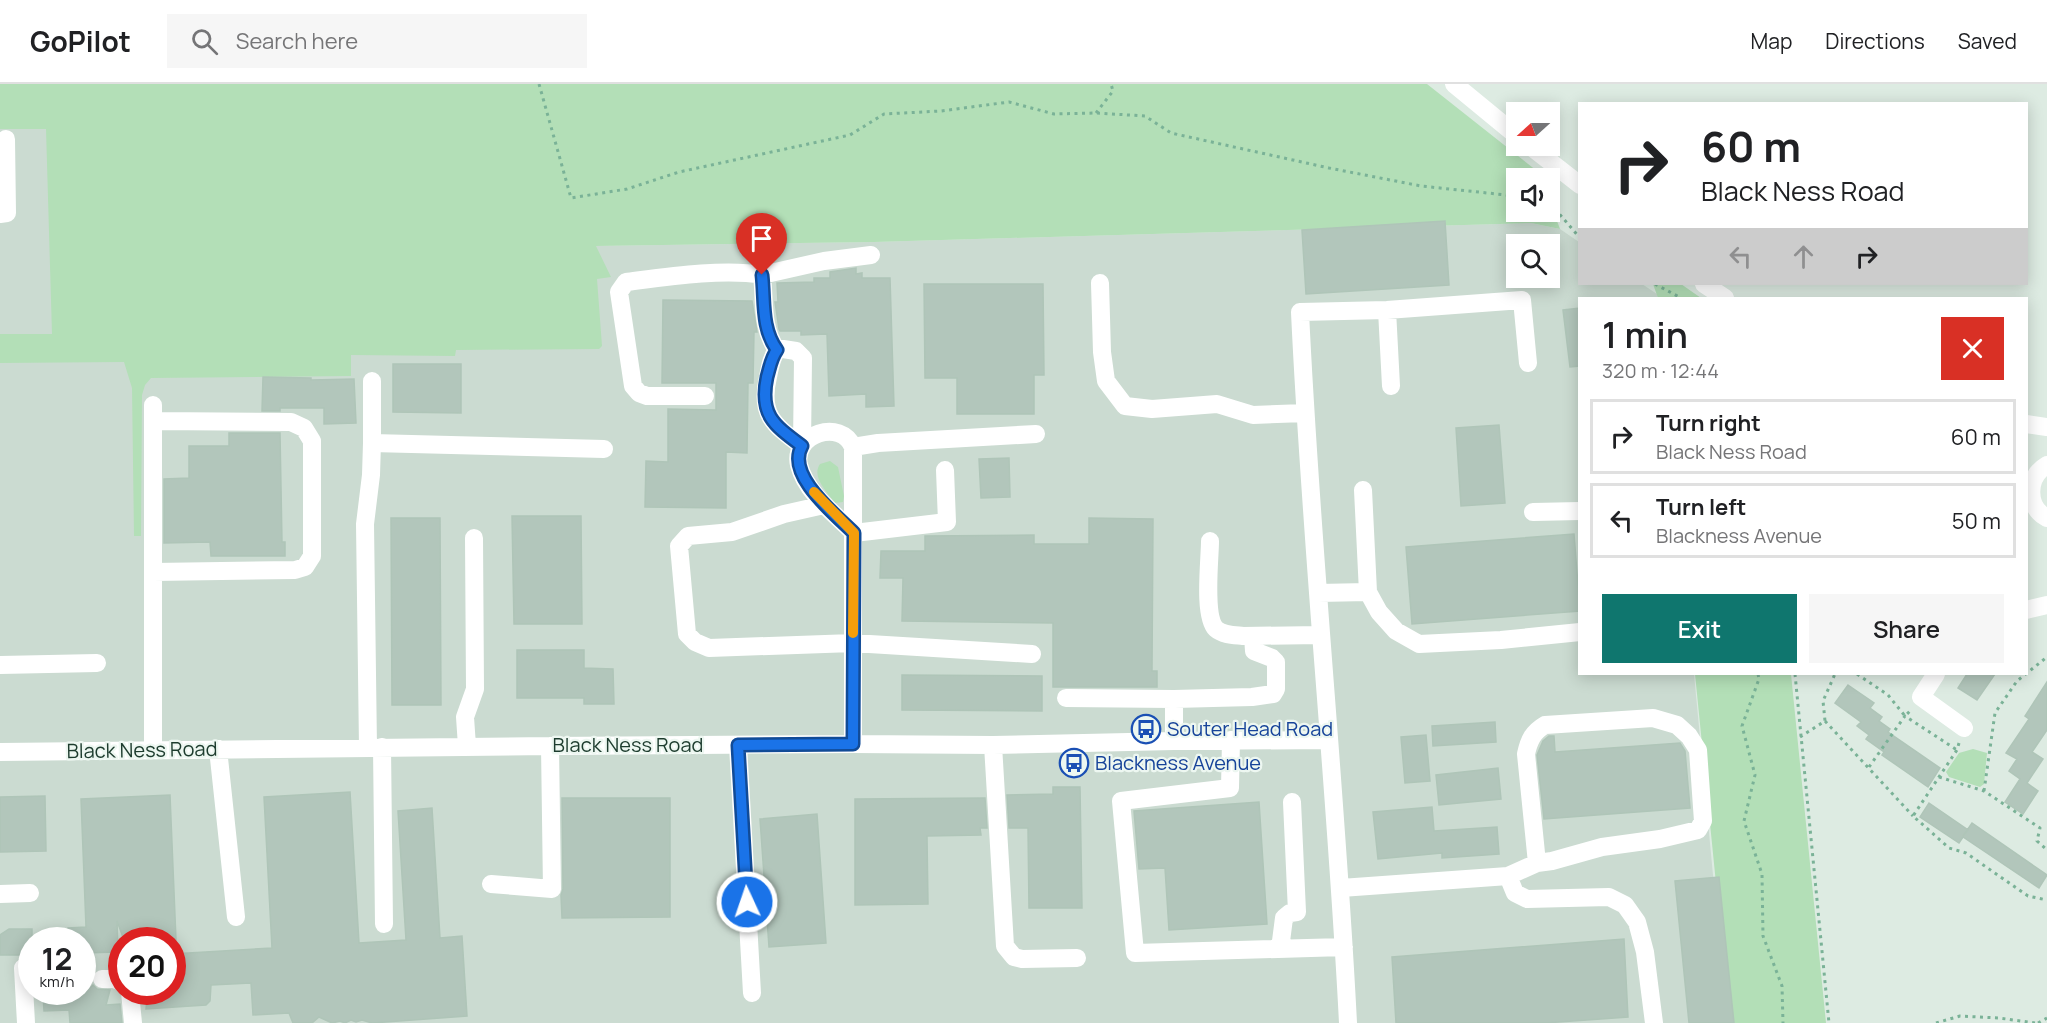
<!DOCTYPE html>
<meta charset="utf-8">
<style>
:root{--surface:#fff;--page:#f6f6f6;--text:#202124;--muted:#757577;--line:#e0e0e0;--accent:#0f766e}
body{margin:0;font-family:Manrope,sans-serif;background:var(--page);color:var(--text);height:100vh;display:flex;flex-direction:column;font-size:22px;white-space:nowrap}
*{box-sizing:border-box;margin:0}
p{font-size:20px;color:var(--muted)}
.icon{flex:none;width:33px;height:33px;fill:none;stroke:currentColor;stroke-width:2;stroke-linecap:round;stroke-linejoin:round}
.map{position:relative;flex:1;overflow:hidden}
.panel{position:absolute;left:1578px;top:213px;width:450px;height:378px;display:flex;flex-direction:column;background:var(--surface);border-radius:0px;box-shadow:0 3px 15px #0003}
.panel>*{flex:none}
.banner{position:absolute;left:1578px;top:18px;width:450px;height:183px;border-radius:0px;box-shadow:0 3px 15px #0003;background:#fff;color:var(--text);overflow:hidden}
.needle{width:39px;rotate:249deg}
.controls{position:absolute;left:1506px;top:18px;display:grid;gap:12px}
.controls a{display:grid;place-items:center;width:54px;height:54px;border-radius:0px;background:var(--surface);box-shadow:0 3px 15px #0003;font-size:30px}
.speed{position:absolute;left:18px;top:843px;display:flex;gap:12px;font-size:30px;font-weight:700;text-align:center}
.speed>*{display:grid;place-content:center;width:78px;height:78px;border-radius:50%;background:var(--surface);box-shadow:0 3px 15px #0003;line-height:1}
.speed small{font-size:15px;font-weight:400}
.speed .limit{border:9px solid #d22;background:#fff;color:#111}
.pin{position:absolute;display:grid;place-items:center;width:51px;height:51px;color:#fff;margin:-62px -26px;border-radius:50% 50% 50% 0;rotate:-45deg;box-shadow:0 0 6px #0007}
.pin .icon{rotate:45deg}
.me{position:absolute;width:66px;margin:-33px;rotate:357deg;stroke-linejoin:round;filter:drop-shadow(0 0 4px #0008)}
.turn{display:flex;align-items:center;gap:21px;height:126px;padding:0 24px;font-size:27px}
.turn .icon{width:78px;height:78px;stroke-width:2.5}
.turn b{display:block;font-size:42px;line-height:51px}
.lanes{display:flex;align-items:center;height:57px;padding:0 24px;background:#0003;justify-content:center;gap:30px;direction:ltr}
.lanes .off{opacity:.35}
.round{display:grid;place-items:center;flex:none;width:63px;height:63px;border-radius:0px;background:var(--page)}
.summary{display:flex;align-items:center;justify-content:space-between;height:102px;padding:0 24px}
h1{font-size:36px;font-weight:600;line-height:45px}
.cta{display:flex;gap:12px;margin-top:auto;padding:12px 24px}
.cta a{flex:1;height:69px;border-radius:0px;background:var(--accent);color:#fff;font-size:24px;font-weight:600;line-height:69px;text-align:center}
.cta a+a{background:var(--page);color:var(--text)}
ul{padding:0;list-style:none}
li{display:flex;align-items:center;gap:18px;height:75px;margin:0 12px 9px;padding:0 12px;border:3px solid var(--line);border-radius:0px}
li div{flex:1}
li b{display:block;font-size:22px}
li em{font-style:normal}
header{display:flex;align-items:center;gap:36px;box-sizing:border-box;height:84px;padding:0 30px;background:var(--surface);border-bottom:2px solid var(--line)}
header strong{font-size:28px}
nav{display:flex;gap:33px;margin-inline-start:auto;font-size:21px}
.search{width:420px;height:54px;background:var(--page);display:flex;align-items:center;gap:15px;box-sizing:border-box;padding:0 21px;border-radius:0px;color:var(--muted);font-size:22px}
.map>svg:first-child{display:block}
</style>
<header>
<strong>GoPilot</strong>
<div class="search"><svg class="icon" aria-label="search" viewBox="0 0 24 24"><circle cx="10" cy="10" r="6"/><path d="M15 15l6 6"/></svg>Search here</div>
<nav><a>Map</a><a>Directions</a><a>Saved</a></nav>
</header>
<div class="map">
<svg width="2047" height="939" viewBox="0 0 2047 939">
<rect width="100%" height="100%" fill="#ddebe2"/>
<path fill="#cbdbd1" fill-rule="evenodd" d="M0,0L596,162L874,158L1531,139L1560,145L1579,158L1580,200H1642L1657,210L1658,214H1580V590H1694L1727,939H0ZM1516,160H1550V194H1516ZM32,856H82V908H32ZM122,856H172V908H122Z"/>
<path fill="#b3dfb7" d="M0,0H1427L1537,87L1540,94H1516V128H1550V118L1560,145L1531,139L874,158L596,162L611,193L597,195L602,262L599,265L456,266L455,272L351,271V292L151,294L145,301L142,311L141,452H134L132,304L124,278L0,279V250H52L46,45H0Z
M1653,200H1681L1701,214H1658Z
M830,377L838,383L844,412L843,418L835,419C827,408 811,393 820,380Z
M1695,590H1791L1826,939H1730Z
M1973,665L1987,669L1984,700L1980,703L1949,693L1946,688L1959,669Z"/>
<path fill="#b2c6bb" stroke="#afc5b8" stroke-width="1.5" d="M1445,137L1449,201L1306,210L1302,146Z
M856,184V190L862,189V194H890L894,322L866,323V310L829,312L827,250L801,251V247H780L779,245L775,218H778L777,199L814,198V194H830V188Z
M924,200H1043L1044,291H1034V330H957V294H925Z
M663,216L752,217L757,248H754L753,299H748L747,369L726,368V424L645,423L646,377L668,378V325L716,326V299H662Z
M1580,224V282L1570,283L1563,226Z
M393,280H461V329L393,328Z
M263,293L311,294V296L354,295L356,339L324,340V324H280V327H262Z
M1499,341L1505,419L1461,422L1456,344Z
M229,349H280L282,458H285V472H211L210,458L164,459V395L189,394V362H229Z
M1009,374L1010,413L981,414L979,375Z
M512,432H581L582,540H514Z
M391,434H440L441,621H392Z
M1089,434L1153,435L1152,587H1157V603H1053V539L902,537L903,494H880L881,467H925V452L1034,451V460H1089Z
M1574,450L1580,527L1412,540L1406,463Z
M517,566H584V584L613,585L614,620H584V614H517Z
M1967,590H1995L1977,616L1958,604Z
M902,591L1042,592V627L902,626Z
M2047,598V646L2032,668L2043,675L2027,699L2038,707L2023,730L2005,718L2020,695L2009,687L2017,675L2006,669L2029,635L2025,632Z
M1848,601L1874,619L1870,624L1882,633L1879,637L1890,645L1888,648L1940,684L1928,703L1882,671L1884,668L1866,655L1869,651L1857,642L1861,638L1835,619Z
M1495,638L1496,658L1433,662L1432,642Z
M1426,651L1430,697L1405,699L1401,653Z
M1554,652L1555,668L1680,659L1685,667L1690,724L1544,735L1537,671L1543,657L1549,652Z
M1498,684L1501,715L1439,721L1436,691Z
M1053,703H1080L1082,824H1029L1028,744H1009L1007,711L1053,710Z
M350,708L359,859L406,856L398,727L432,724L440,854L462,852L467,932L372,939L362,936L356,938L351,936L345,939L340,937L332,939L319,933L312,939H293L289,929L253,931L251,899L211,901L210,917L206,921L146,925L147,915L144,908H172V870L272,864L264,713Z
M170,711L176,856H124L117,837L118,868L82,869V856H68V844L86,843L81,715Z
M45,712L46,767L0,768V713Z
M562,714H670V833L562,834L561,811L563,805Z
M985,714L987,744H980L981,751L927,752L928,820L855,821V715Z
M1259,718L1267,840L1169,846L1165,784L1139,785L1134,727Z
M1929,719L1968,746L1963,752L1972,739L2047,791L2039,804L1963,753L1959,759L1920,733Z
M1432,723L1434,747L1497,743L1499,770L1442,774V769L1378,775L1373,728Z
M817,730L826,859L769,863L760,735Z
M1719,793L1734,939H1689L1675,797Z
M9,845H32V871H0V851Z
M1624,855L1628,933L1545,939H1396L1392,873Z
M93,901L97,905L110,906L106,921L120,920L122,939H70L69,926L44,927L43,911L82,908V904H90Z"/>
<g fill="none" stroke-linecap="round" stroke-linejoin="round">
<path stroke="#7ab297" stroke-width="3" stroke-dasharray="3 4.5" stroke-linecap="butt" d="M539,0L571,114L627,105L679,88L850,51L884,30L941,27L1009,18L1054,30L1096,29L1145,32L1171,49L1329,84L1421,102L1516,112
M1096,29L1113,7L1111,0
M1550,119L1580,154
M1655,200L1681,214
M1758,590L1759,595L1742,642L1755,691L1744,737L1762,790L1763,852L1782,902L1783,939
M1795,590L1829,939
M1857,590L1888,611L1905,632L1911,626
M1825,637L1913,732
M1800,653L1825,637L1823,617L1835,590
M1959,659L1957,666L1913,732L1949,764L1966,769L2028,812L2047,816
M1869,683L1905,632L1957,666
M1939,693L1984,707L2040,744L2037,757L2047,766
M1984,707L1995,629L2017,597L2047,573
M1936,939L1960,932L1999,934L2035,939
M2038,939L2047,934"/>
<path stroke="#fff" stroke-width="18" d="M1454,0L1516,51
M1530,62L1580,101
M0,130L7,129L6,55
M762,191L824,177L871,171
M1100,199L1102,268L1106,297L1125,322L1152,325L1217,320L1253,331L1305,329
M1704,200L1725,214
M1387,226L1391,302
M783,265L796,267L803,274L802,362C774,341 759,331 768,293C770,283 771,274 777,266Z
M372,297V359
M705,312H647L639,309L633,302L619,208L626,198C665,193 724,184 762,191C765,217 761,244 777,266
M153,321V666
M2026,340L2047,343
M853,363L878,359L1036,350
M2047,381C2026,393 2026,423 2047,434
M1363,406L1368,508
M824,421L784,430L732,448L688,452L679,462L687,550L695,558L709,564L853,559L1032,570
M1533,428L1580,427
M854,449L947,438L945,386
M1210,457C1210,476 1203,532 1216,545C1223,551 1234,551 1243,552L1320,551
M153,488L295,486L305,483L312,472V357L304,344L291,338L153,337
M1318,509L1368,508L1379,528L1396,547L1419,560L1501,556L1580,548
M2026,526L2047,521
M0,581L97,579
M1936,590L1921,613L1964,644
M1066,614L1174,615V657
M1174,615L1252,613L1273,610L1276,605V578L1272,574L1254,567L1253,552
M1231,656L1230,704L1121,717L1135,869L1344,863
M853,660V363C841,334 792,350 799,381C806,409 835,430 854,449
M738,661L752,909
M993,661L1005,862L1014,873L1022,875L1077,874
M467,662L465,633L475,605L474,454
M382,663L384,840
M368,664L365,440L371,391L372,359L604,365
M218,665L236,833
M0,668L550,662L853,660L993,661L1174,657L1328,656
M1508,792L1515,809L1527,815L1609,813L1625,821L1637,838L1645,868L1654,939
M491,800L552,805L550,662
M1341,804L1508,792L1537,779L1552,777L1602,763L1660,755L1698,746L1703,737L1698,666L1689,652L1677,641L1653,634L1545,641C1533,648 1529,656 1526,670L1537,779
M0,810L30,809
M1280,865L1284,834L1290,829L1297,828L1292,718
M23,884L26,939
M102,895H114L122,898
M130,908L133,939
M1348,939C1336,702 1311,465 1300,228L1387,226L1522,216L1528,279"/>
</g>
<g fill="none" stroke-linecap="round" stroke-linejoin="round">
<g stroke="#114b97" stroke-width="15">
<path id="route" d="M747,818L738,661L853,660L854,449C836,431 785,391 802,362C774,341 759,331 767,293C770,283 771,274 777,266C761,244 765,217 762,191"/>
</g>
<use href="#route" stroke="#1a73e8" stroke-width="10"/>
<path stroke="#f59e0b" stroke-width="10" d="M814,408L854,449L853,549"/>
</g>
<defs>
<g id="bus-ring" transform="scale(1.5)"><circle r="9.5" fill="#edf7f1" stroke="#1a4fb4" stroke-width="1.5"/><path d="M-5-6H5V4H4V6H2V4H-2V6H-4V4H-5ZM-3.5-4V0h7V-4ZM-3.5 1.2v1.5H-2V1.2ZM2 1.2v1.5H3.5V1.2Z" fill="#1a4fb4"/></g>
</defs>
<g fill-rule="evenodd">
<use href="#bus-ring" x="1146" y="645"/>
<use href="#bus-ring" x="1074" y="679"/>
</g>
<g text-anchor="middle" stroke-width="4.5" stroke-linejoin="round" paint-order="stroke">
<g font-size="20" fill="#164399" stroke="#edf7f1" text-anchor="start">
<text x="1167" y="652">Souter Head Road</text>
<text x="1095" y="686">Blackness Avenue</text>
</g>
<g font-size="20" fill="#1d3c2e" stroke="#edf7f1">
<text x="628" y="668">Black Ness Road</text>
<text transform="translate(142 666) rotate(-1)" y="7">Black Ness Road</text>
</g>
</g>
</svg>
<div class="controls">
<a><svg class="needle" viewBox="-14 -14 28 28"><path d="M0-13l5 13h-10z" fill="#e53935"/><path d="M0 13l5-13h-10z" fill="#757577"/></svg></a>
<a><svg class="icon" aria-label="sound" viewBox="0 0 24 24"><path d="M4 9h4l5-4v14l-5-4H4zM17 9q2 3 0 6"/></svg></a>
<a><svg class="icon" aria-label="search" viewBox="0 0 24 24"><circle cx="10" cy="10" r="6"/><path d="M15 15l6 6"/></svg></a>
</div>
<div class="speed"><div>12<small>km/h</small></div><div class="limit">20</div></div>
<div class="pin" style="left:762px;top:191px;background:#d93025"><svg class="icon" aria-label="arrive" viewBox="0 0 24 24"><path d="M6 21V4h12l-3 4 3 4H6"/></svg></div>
<svg class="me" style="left:747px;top:818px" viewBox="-20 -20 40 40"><circle r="17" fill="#1a73e8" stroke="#fff" stroke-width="3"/><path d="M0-11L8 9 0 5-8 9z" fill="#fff"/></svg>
<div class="banner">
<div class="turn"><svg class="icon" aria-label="right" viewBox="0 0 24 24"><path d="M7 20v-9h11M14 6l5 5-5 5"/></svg><div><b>60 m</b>Black Ness Road</div></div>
<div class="lanes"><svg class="icon off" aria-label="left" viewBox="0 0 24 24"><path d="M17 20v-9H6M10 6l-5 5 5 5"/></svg><svg class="icon off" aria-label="ahead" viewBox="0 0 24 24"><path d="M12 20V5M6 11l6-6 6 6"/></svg><svg class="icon" aria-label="right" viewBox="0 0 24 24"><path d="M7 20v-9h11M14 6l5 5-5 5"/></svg></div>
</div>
<section class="panel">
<div class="summary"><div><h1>1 min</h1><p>320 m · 12:44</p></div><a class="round" style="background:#d93025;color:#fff"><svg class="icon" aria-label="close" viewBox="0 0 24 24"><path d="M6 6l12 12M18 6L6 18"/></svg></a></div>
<ul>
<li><svg class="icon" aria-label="right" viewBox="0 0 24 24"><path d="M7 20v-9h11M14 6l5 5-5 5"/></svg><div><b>Turn right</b><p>Black Ness Road</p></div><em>60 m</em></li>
<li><svg class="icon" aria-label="left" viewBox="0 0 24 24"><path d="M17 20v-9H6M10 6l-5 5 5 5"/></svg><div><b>Turn left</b><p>Blackness Avenue</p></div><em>50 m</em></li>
</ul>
<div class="cta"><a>Exit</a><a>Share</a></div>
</section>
</div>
